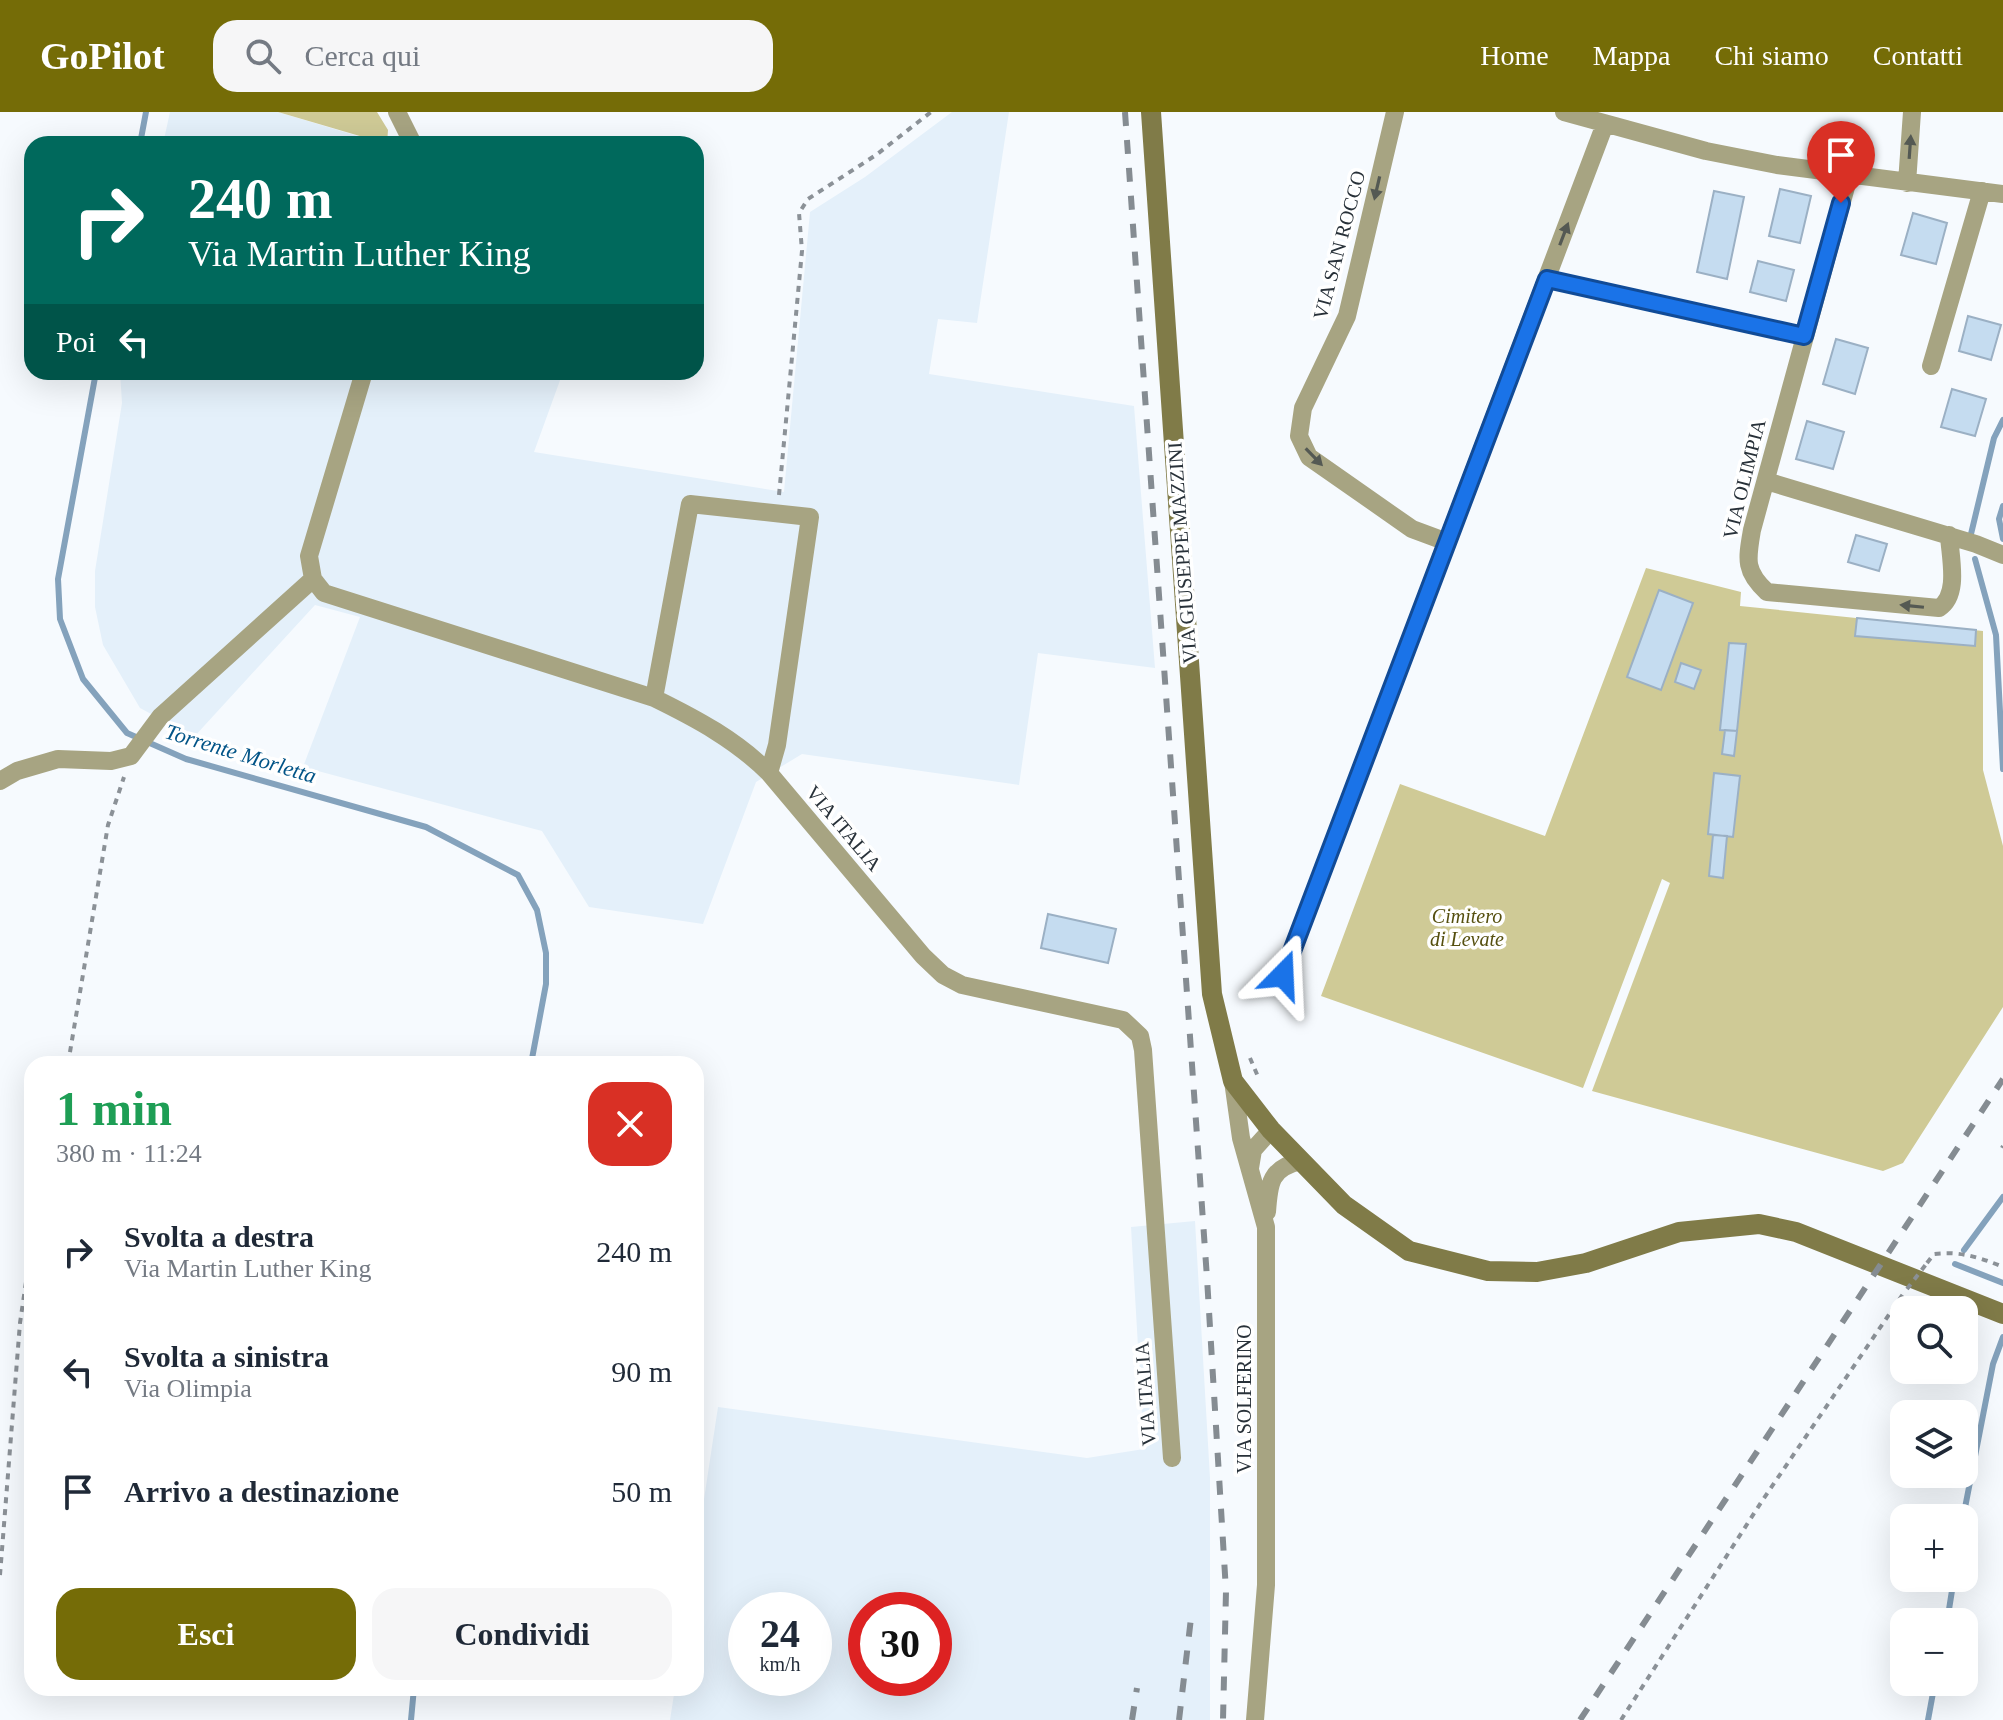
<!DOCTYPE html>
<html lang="it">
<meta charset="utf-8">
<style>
:root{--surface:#fff;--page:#f6f6f7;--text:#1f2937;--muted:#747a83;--accent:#756c07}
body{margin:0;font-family:"Times New Roman",serif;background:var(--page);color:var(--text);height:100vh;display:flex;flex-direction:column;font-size:30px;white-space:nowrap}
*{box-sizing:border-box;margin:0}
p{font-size:26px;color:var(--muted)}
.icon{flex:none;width:44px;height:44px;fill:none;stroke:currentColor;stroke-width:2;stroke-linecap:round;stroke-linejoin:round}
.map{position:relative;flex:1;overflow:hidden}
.side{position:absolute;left:24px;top:944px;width:680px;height:640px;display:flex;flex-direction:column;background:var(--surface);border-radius:24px;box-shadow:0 8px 32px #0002}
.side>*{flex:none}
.top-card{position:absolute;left:24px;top:24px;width:680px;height:244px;border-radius:24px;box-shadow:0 8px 32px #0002;background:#00695c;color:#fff;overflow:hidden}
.buttons{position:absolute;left:1890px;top:1184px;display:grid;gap:16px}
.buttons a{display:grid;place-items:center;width:88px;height:88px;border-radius:16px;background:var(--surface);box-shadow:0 8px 32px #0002;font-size:40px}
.speed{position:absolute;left:728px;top:1480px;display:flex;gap:16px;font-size:40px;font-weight:700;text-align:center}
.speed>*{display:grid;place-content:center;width:104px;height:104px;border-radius:50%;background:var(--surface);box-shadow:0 8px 32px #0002;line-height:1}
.speed small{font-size:20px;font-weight:400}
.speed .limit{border:12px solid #d22;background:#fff;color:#111}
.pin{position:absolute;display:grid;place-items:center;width:68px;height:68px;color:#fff;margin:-82px -34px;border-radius:50% 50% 50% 0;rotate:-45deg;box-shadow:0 0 8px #0007}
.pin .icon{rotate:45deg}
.me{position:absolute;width:88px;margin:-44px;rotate:21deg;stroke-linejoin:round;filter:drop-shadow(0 0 6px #0008)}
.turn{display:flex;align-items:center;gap:28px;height:168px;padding:0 32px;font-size:36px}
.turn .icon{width:104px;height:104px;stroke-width:2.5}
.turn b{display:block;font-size:56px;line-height:68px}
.then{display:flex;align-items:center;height:76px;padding:0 32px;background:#0003;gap:16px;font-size:30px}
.round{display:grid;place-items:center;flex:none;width:84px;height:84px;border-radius:24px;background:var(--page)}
.summary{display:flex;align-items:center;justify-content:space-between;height:136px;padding:0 32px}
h1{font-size:48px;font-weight:700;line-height:60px;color:#1e9e55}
.action{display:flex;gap:16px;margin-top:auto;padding:16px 32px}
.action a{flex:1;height:92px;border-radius:24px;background:var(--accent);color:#fff;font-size:32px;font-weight:700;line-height:92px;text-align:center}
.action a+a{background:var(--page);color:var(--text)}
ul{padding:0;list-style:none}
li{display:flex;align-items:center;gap:24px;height:120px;padding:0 32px}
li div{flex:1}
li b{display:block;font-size:30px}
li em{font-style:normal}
header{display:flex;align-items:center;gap:48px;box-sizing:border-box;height:112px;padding:0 40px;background:var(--accent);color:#fff}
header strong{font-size:38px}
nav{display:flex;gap:44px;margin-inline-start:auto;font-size:28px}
.search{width:560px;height:72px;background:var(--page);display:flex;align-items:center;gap:20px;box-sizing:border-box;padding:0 28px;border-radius:24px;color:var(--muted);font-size:30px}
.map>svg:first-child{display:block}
</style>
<header>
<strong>GoPilot</strong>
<div class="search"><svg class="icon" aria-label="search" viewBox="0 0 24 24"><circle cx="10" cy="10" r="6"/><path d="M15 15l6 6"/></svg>Cerca qui</div>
<nav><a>Home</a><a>Mappa</a><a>Chi siamo</a><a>Contatti</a></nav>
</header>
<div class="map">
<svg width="2003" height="1608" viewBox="0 0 2003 1608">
<rect width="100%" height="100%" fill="#f6fafe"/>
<path fill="#e4f0fa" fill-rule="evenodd" d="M170,0H278L384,32H163Z
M952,0H1009L977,211L938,207L929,262L1134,294L1155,556L1038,541L1019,673L802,642L756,670L703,812L589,795L542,719L303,655L360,505L315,493L194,625L140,596L103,533L95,495V459L122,291L120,260H563L534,340L784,380L810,100L865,65Z
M1195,1109L1210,1366V1608H670L675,1576H696V1440L718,1295L1087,1346L1144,1337L1131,1115ZM746,1498H814V1566H746ZM866,1498H934V1566H866Z"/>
<path fill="#cfca96" d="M278,0H377L388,18L387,32Z
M1646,456L1741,480L1740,494L1983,519V658L2003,734V895L1903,1051L1883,1059L1592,979L1670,771L1662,767L1583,976L1321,884L1400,672L1545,724Z"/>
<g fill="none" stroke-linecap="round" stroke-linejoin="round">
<path stroke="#84a2bc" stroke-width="6" d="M140,32L146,0
M96,260L58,467L60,507L83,567L127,621L186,647L426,715L518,763L537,798L546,841V872L531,952
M2003,394L1999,407L2003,427
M1971,422L1994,326L2003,308
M1975,447L1996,523L2003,657
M1964,1138L2003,1085
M1955,1152L2003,1171
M1963,1406L1993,1252L2003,1225
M1947,1510L1954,1466
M411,1608L414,1576
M1928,1608L1935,1570"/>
</g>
<path fill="#c5dcf0" stroke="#9bb0c4" stroke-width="2" d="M1780,77L1811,84L1800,131L1769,124Z
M1714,79L1744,85L1727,167L1697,160Z
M1913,101L1947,111L1936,152L1901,143Z
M1758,149L1794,158L1786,189L1750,180Z
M1968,204L2001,213L1991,248L1959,239Z
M1836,227L1868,236L1855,282L1823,272Z
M1952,277L1986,287L1975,324L1941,315Z
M1807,309L1844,320L1833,357L1796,347Z
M1856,423L1887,432L1879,459L1848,450Z
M1659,478L1693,491L1661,578L1627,565Z
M1857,506L1976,518L1975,534L1855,524Z
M1729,531L1746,532L1737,619L1720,618Z
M1681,551L1701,558L1694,577L1675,570Z
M1725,618L1737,619L1734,644L1722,642Z
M1714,661L1740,664L1733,725L1708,722Z
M1713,723L1727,724L1723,766L1709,764Z
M1048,802L1116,817L1108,851L1041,836Z"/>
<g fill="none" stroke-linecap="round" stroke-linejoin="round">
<path stroke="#8b9197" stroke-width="4" stroke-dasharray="6 6" stroke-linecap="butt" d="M779,383L802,139L799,101L808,87L876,43L931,0
M1250,946L1259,967
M68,952L108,713L124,665
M2002,1036L2003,1034
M1927,1151L1934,1142C1960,1139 1979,1145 2003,1155
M0,1463L20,1211L32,1129
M1621,1608L1762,1389L1903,1182"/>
<path stroke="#a7a482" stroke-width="18" d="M397,0L413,32
M1395,0L1347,204L1303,296L1299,324L1309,345L1412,417L1447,430
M1564,0L1706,39L1777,53L2003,82
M1849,64L1752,418C1747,447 1744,459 1767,480L1939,496C1960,483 1950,445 1949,423
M1907,71L1912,0
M1547,167L1804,224
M1931,254L1982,79
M364,260L309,444L313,467L324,481L654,586C697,607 736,628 769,661L923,844L943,863L962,873L1123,908L1140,924L1143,938L1172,1346
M1766,369L1976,432L2003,443
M654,586L690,392L810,405L777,633L769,661
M0,669L17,659L58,647L111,649L131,644L160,605L313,467
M1283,863L1605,12
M1233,969L1241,1026L1266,1115V1473L1255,1608
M1250,1056L1253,1038L1271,1018
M1267,1100C1269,1071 1270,1056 1301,1049"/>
<path stroke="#807b48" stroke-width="20" d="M1151,0L1212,882L1233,969L1271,1018L1344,1093L1409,1139L1488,1159L1537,1160L1586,1151L1679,1120L1759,1112L1796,1120L2003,1202"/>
<path stroke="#858c92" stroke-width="6" stroke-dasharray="14 14" stroke-linecap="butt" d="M1125,0L1207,1166L1226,1479L1223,1608
M1132,1608L1137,1576
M1179,1608L1191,1506
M1580,1608L2003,967"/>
<path stroke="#8b9197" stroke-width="4" stroke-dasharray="6 6" stroke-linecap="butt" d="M1907,1177L1927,1151"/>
</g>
<defs><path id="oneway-solid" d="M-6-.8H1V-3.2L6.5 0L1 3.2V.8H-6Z" transform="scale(2)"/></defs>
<g fill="#545953">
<use href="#oneway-solid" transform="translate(1910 35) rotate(-86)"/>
<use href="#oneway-solid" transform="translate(1377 76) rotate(103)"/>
<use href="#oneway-solid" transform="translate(1564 122) rotate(-69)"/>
<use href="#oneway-solid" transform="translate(1314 345) rotate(46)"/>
<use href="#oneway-solid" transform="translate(1912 494) rotate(-174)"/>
</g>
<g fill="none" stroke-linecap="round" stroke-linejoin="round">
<g stroke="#114b97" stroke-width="20">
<path id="route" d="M1283,863L1547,167L1804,224L1841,91"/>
</g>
<use href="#route" stroke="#1a73e8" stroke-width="14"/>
</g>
<g text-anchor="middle" stroke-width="7" stroke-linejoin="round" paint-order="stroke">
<g font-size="20" fill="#283139" stroke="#fff">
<text transform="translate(1339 133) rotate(-75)" y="7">VIA SAN ROCCO</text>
<text transform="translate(1744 367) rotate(-76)" y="7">VIA OLIMPIA</text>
<text transform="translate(1182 441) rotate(-94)" y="7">VIA GIUSEPPE MAZZINI</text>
<text transform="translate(844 716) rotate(50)" y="7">VIA ITALIA</text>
<text transform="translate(1145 1282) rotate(-94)" y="7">VIA ITALIA</text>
<text transform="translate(1244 1287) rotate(-90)" y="7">VIA SOLFERINO</text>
</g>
<g font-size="20" font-style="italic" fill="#554f0f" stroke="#fff">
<text x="1467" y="811">Cimitero<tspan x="1467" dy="23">di Levate</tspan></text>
</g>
<g font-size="22" font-style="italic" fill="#025487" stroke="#fff">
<text transform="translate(241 641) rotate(17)" y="8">Torrente Morletta</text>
</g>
</g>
</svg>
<div class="buttons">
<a><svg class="icon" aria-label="search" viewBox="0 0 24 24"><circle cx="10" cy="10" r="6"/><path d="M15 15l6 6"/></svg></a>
<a><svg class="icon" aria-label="layers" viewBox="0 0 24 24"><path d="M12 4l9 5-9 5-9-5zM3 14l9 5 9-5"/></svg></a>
<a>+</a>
<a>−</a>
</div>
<div class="speed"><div>24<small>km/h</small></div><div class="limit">30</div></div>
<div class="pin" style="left:1841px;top:91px;background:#d93025"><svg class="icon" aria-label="arrive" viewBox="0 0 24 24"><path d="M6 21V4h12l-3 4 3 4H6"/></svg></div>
<svg class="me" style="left:1283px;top:863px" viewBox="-20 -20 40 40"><path d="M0-17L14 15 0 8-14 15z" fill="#1a73e8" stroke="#fff" stroke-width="4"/></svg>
<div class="top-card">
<div class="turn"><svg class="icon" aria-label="right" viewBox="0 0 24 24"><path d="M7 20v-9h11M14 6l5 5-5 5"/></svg><div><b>240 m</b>Via Martin Luther King</div></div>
<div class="then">Poi<svg class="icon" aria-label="left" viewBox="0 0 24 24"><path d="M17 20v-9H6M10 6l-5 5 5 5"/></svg></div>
</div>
<section class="side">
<div class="summary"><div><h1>1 min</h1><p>380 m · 11:24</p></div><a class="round" style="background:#d93025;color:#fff"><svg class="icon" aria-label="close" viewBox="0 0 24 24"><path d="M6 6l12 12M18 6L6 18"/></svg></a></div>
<ul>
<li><svg class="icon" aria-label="right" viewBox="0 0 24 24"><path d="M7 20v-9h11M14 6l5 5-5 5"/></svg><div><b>Svolta a destra</b><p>Via Martin Luther King</p></div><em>240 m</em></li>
<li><svg class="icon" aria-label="left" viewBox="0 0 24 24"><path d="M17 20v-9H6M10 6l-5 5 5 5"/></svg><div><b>Svolta a sinistra</b><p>Via Olimpia</p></div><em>90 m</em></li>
<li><svg class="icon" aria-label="arrive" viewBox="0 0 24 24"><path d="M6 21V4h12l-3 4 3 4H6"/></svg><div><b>Arrivo a destinazione</b></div><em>50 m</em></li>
</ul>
<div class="action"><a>Esci</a><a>Condividi</a></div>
</section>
</div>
